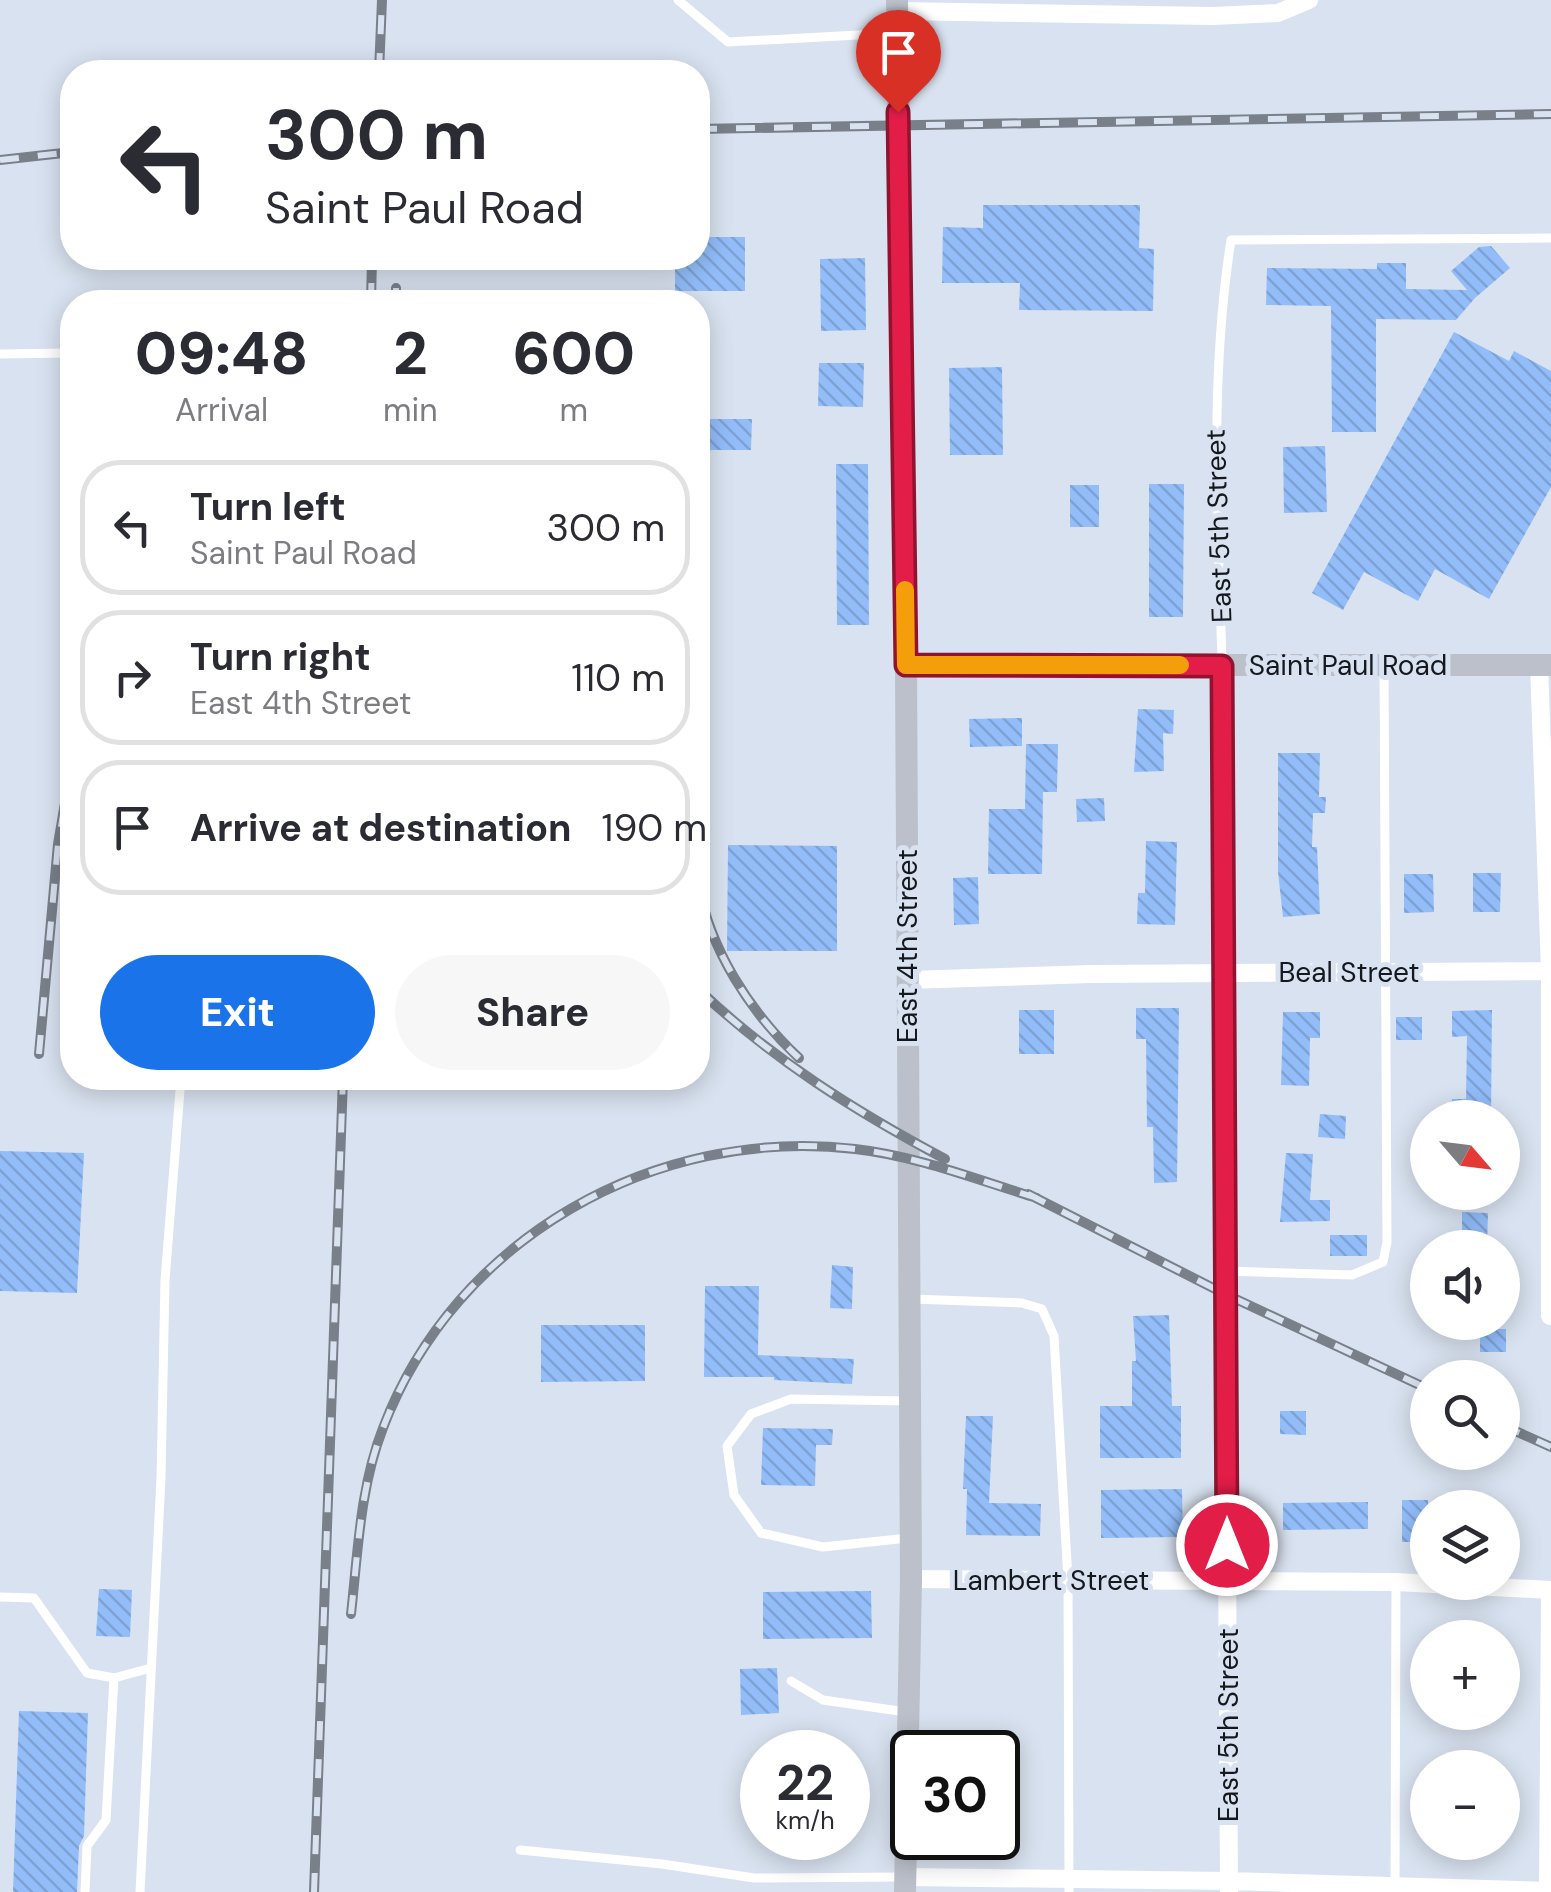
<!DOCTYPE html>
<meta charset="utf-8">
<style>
:root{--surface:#fff;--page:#f7f7f7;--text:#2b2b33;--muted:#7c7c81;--line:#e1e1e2;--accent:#1a73e8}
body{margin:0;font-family:"DM Sans",sans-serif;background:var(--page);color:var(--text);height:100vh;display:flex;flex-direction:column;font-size:38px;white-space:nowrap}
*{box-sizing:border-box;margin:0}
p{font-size:32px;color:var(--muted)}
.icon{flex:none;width:55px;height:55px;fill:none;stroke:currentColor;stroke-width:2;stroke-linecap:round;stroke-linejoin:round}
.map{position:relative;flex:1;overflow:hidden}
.panel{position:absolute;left:60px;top:290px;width:650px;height:800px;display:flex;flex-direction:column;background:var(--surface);border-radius:40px;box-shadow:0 5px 25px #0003}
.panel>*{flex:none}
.banner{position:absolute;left:60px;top:60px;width:650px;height:210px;border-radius:40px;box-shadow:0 5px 25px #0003;background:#fff;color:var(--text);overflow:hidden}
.needle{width:65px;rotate:118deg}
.tools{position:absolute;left:1410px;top:1100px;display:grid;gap:20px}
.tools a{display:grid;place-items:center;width:110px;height:110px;border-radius:50%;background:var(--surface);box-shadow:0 5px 25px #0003;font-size:50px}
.speed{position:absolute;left:740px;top:1730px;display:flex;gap:20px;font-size:50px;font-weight:700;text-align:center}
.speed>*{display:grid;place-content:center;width:130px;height:130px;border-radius:50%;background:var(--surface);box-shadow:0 5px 25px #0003;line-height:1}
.speed small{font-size:25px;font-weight:400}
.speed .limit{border:5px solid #111;border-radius:15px;background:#fff;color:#111}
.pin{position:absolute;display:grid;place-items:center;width:85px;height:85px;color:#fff;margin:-102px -42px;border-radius:50% 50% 50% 0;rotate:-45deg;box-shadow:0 0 10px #0007}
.pin .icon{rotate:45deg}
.me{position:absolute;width:110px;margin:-55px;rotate:0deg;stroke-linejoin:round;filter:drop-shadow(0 0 8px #0008)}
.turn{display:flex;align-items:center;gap:35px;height:210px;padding:0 40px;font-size:45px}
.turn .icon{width:130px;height:130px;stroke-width:2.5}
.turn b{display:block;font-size:70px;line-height:85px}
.eta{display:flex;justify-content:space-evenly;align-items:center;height:170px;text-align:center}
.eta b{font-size:60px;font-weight:800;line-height:70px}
.cta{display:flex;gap:20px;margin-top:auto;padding:20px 40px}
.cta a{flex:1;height:115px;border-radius:60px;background:var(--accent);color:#fff;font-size:40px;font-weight:800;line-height:115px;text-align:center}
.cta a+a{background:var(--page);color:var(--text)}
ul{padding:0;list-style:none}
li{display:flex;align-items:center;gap:30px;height:135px;margin:0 20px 15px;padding:0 20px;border:5px solid var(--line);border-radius:40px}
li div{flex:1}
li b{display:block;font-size:38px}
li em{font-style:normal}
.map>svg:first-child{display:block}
</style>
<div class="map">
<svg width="1551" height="1892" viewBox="0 0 1551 1892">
<defs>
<pattern id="building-back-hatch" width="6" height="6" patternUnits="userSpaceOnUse" patternTransform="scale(2.5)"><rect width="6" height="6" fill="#92bdf9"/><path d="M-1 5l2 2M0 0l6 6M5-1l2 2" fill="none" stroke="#7da2d5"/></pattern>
</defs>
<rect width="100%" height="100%" fill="#d9e2f0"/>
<path fill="url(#building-back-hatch)" d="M983,205H1140L1139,248L1154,249L1153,311L1019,310L1020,283H942L943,227L983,228Z
M698,237H745V291H675V258H698Z
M1491,246L1510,268L1475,298L1456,320L1376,319V432H1332L1331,306L1266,305L1267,268L1377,269V263H1406V289L1467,290L1451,271L1479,247Z
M865,258L866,330L821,331L820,259Z
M1454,332L1509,361L1514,351L1551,371V487L1489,599L1435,569L1418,601L1364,572L1343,610L1312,593Z
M819,363H864L863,407L818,406Z
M1002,367L1003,455H950L949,368Z
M698,419H752L751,450H698Z
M1325,446L1327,512L1284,513L1283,447Z
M836,464H868L869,625H837Z
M1149,484H1184L1183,617H1149Z
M1070,485H1099V527H1070Z
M1138,709L1174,710L1173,734L1163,733L1164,771L1134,772Z
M1022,718V746L970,747L969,719Z
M1026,744H1058L1057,792H1043L1042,874H988L989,809H1025Z
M1278,753H1320L1319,797H1326L1325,813H1313L1312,847H1317L1320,914L1283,917L1278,872Z
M1104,798L1105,821L1077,822L1076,799Z
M1146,841L1177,842L1175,925L1137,924L1138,893H1145Z
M728,845L837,846V951H727Z
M1473,873H1501L1500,912H1473Z
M1404,874H1433L1434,912L1404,913Z
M978,877L979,924L954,925L953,878Z
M1136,1008H1179L1177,1182L1154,1183L1153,1127H1147L1146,1039H1136Z
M1019,1010H1054V1054H1019Z
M1492,1010L1491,1118H1451L1452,1099H1466L1467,1036L1452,1037V1011Z
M1283,1012H1320V1038H1310L1309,1086L1281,1085Z
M1396,1017H1422V1040H1396Z
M1320,1114L1346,1116L1345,1139L1318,1137Z
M0,1151L84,1153L77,1293L0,1291Z
M1286,1153L1313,1154L1310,1200H1330V1221L1280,1222Z
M1462,1212L1488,1213L1487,1248H1462Z
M1330,1235H1367V1256H1330Z
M832,1265L853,1267L852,1309L830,1308Z
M705,1286H759L758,1355L854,1359L852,1384L774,1380V1377H704Z
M1169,1315L1172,1406H1181V1458H1100V1406H1132V1361H1136L1133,1316Z
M541,1325H645V1381L541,1382Z
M1480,1329H1506V1352H1480Z
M1280,1411H1306V1435L1280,1434Z
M966,1416H993L989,1503L1041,1504L1040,1536L966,1535L967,1489H963Z
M763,1428L833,1429L832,1445H816L815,1486L761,1485Z
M1182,1489L1183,1537L1101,1538V1490Z
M1402,1500H1428V1542H1402Z
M1368,1502V1529L1283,1530V1503Z
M99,1589L132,1590L130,1637L96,1636Z
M871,1591L872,1638L763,1639V1592Z
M777,1668L779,1713L741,1715L740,1669Z
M19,1711L88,1713L84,1836L79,1846L77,1892H13Z"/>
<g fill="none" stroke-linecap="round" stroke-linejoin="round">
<path stroke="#fff" stroke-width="9" d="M678,0L728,42L895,33
M0,354L72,353
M1222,662C1218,521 1209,380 1231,240L1551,238
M1226,1271L1352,1275L1383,1262L1387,1242L1384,668
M912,1299L1022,1303L1042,1309L1054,1336L1068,1580L1069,1892
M907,1401L791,1399L751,1414L727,1446L734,1495L761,1533L823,1547L908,1538
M0,1597L34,1598L87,1673L114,1678L151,1668
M791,1681L823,1700L906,1712
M520,1850L662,1864L754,1878L902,1877
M1395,1890L1396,1582
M85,1892L87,1846L106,1820L114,1678
M140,1892L161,1478L165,1280L181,1078"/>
<path stroke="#fff" stroke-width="18" d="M897,11L1213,16L1278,13L1309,0
M1222,665L1229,1892
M1539,665L1550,971V1316
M908,980L1091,974L1551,971
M911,1579L1396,1582L1551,1590
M905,1877L1229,1881L1551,1891
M1548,1892L1550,1590"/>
<path stroke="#bbc0ca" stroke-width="22" d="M897,0L906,665L911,1579L905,1892
M906,665H1551"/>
<g stroke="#7a808a" stroke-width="10">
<path id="rail" d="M379,72L382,0
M698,129L1551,114
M0,160L72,152
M396,288V302
M371,302L372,258
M698,883C710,950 750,1012 799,1058
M698,989C772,1059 855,1111 945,1159
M39,1054L58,844L72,762
M1028,1194L1225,1294L1428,1389
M1502,1425L1551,1447
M351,1614C358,1551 360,1487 383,1428C455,1238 655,1126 855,1149C918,1156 977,1180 1037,1198
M314,1892L343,1078"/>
</g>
<use href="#rail" stroke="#d9e2f0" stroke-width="6" stroke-dasharray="19" stroke-linecap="butt"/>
</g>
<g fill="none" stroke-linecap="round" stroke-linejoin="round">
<g stroke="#92132f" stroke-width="25">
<path id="route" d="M898,112L906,665L1222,666L1227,1545"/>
</g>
<use href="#route" stroke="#e11d48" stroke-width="18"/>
<path stroke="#f59e0b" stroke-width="18" d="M905,590L906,665H1180"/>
</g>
<g text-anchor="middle" stroke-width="10" stroke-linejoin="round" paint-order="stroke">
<g font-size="28" fill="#15181d" stroke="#d9e2f0">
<text transform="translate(1218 526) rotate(-92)" y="10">East 5th Street</text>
<text x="1348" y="675">Saint Paul Road</text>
<text transform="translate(907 946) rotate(-90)" y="10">East 4th Street</text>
<text x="1349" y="982">Beal Street</text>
<text x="1051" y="1590">Lambert Street</text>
<text transform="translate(1228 1725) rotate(-90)" y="10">East 5th Street</text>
</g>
</g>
</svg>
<div class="tools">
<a><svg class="needle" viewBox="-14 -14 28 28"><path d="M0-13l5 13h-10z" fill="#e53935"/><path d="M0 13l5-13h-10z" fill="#7c7c81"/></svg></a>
<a><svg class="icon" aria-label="sound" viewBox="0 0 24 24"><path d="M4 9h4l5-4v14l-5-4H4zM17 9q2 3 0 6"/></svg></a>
<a><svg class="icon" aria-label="search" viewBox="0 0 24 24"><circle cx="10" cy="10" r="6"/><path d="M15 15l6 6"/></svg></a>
<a><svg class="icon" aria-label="layers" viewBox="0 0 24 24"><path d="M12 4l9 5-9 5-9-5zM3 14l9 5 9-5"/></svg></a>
<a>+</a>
<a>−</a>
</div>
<div class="speed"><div>22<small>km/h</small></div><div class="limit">30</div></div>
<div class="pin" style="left:898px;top:112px;background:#d93025"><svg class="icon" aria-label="arrive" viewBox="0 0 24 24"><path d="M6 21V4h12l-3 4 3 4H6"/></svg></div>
<svg class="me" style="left:1227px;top:1545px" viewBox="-20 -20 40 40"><circle r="17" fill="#e11d48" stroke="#fff" stroke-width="3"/><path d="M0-11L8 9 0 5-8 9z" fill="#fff"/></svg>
<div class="banner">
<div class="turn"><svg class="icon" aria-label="left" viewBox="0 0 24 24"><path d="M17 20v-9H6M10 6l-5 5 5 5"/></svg><div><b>300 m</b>Saint Paul Road</div></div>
</div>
<section class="panel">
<div class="eta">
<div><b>09:48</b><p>Arrival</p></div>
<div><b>2</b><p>min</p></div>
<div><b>600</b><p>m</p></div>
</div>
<ul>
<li><svg class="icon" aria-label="left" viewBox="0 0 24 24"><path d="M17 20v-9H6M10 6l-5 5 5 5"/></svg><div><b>Turn left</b><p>Saint Paul Road</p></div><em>300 m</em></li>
<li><svg class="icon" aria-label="right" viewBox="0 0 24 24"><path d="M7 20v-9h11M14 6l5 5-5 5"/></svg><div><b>Turn right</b><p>East 4th Street</p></div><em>110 m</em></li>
<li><svg class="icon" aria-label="arrive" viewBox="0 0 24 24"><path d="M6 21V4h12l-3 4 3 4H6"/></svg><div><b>Arrive at destination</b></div><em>190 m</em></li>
</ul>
<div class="cta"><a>Exit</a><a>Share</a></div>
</section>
</div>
